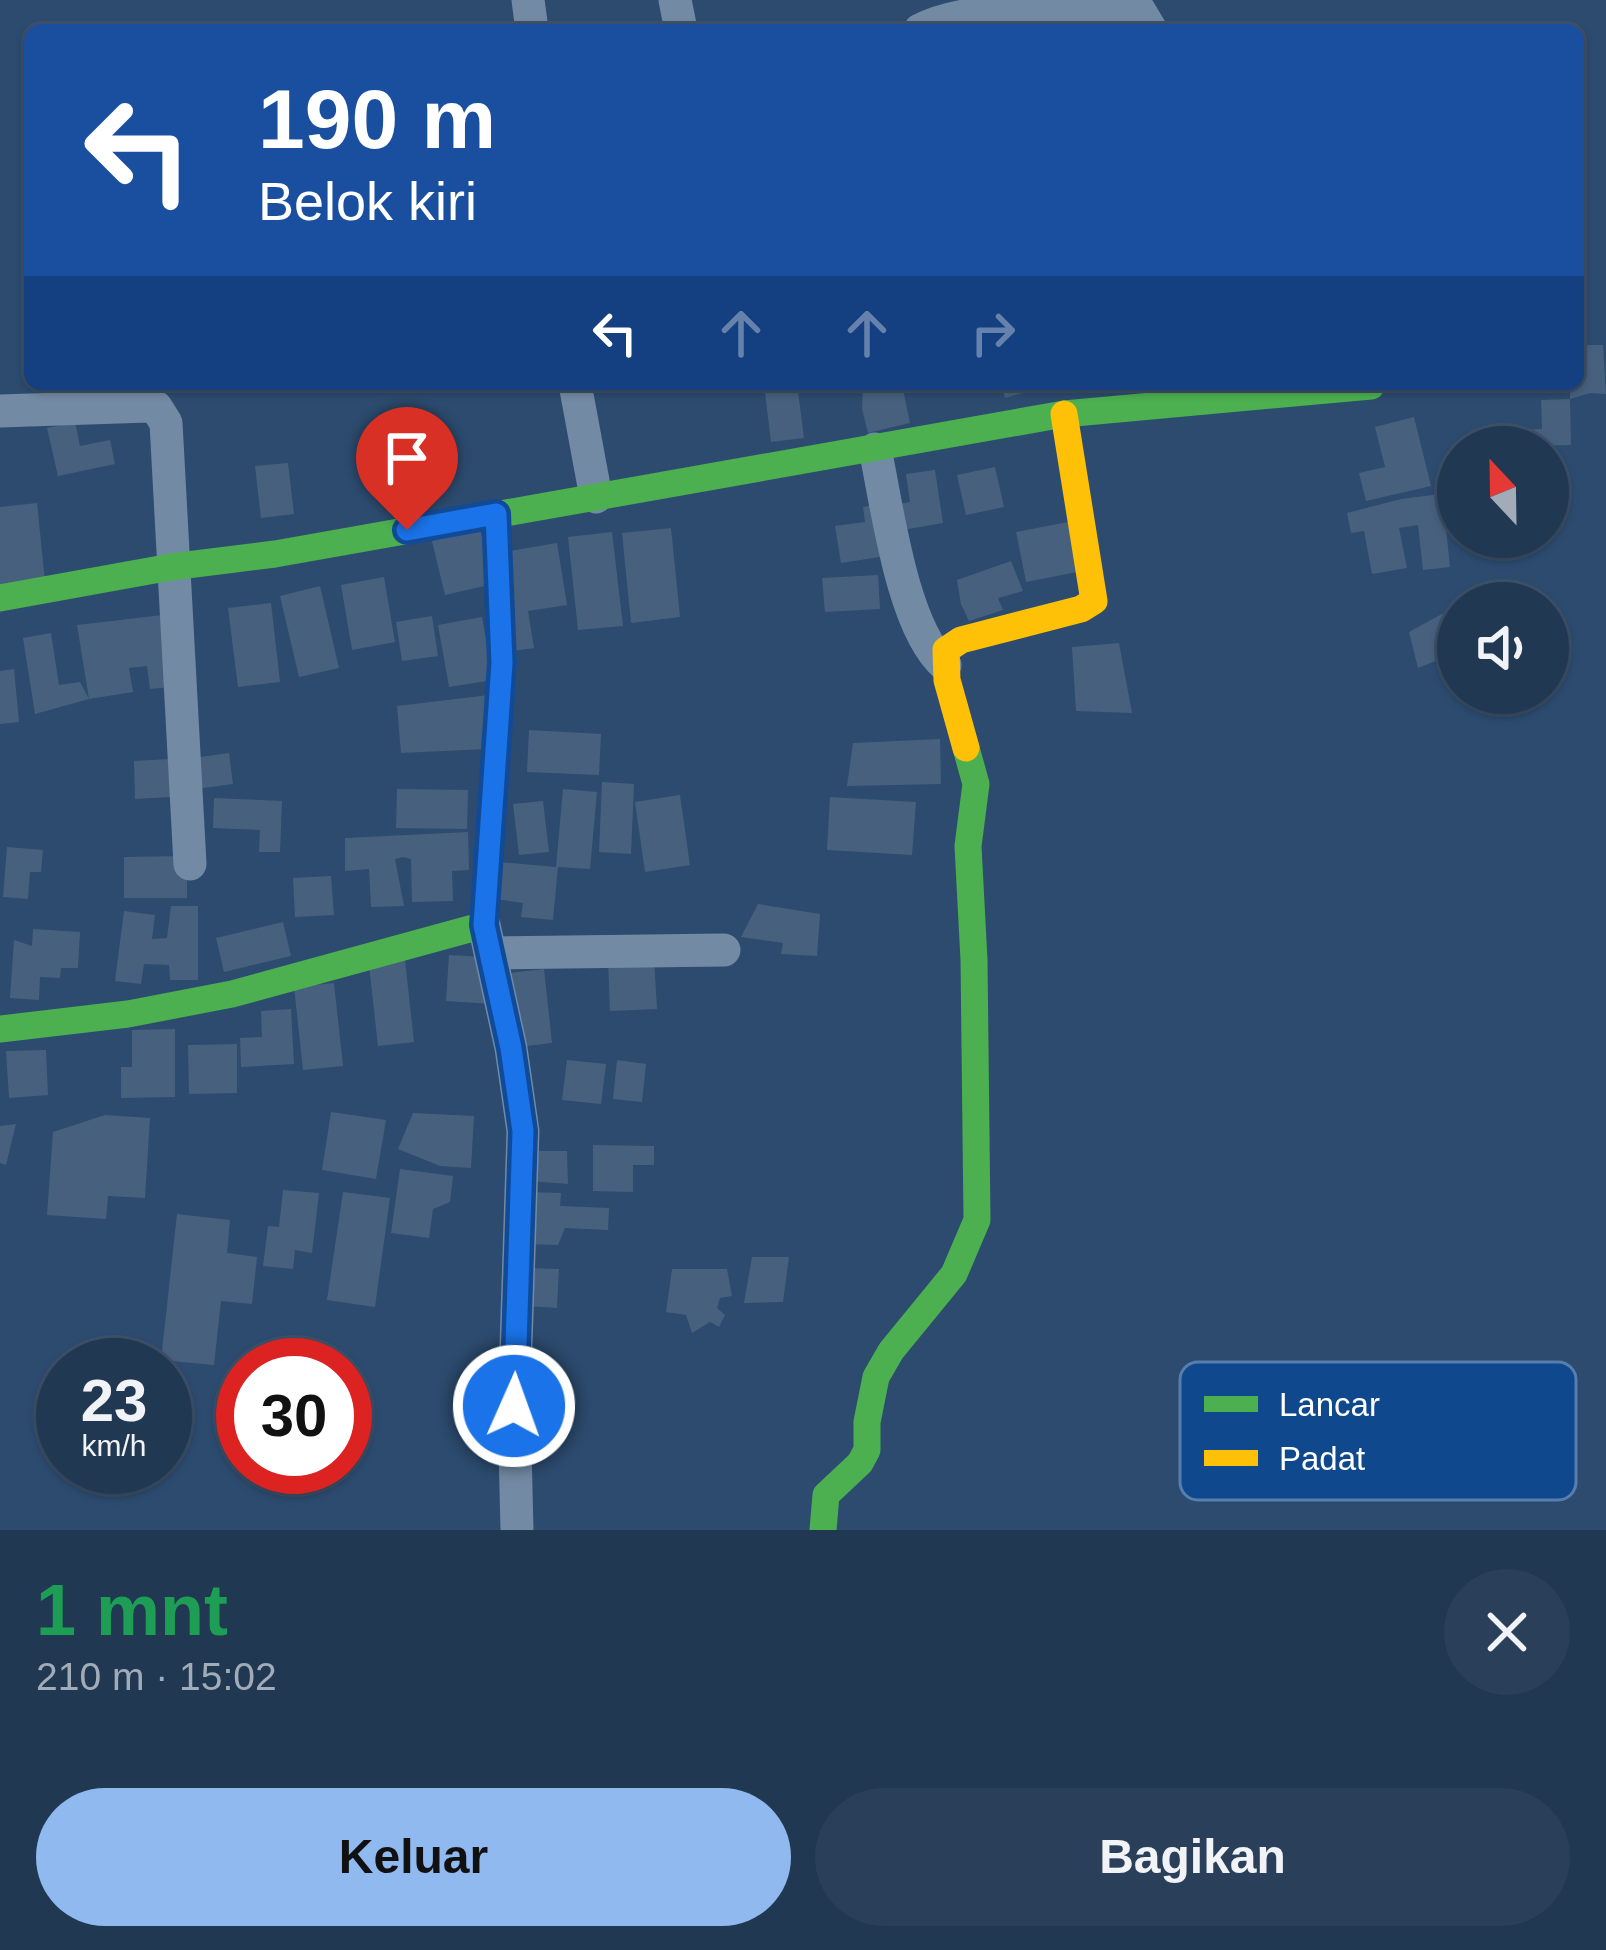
<!DOCTYPE html>
<html lang="id">
<meta charset="utf-8">
<style>
:root{--surface:#213853;--page:#293f5a;--text:#f1f3f6;--muted:#a2acb8;--line:#3e526a;--accent:#90b9f0}
body{margin:0;font-family:Arial,sans-serif;background:var(--page);color:var(--text);height:100vh;display:flex;flex-direction:column;font-size:45px;white-space:nowrap}
*{box-sizing:border-box;margin:0}
p{font-size:39px;color:var(--muted)}
.icon{flex:none;width:66px;height:66px;fill:none;stroke:currentColor;stroke-width:2;stroke-linecap:round;stroke-linejoin:round}
.map{position:relative;height:1530px;overflow:hidden}
.details{display:flex;flex-direction:column;background:var(--surface);flex:1}
.details>*{flex:none}
.top-card{position:absolute;left:24px;top:24px;width:1560px;height:366px;border-radius:18px;box-shadow:0 3px 9px #0004,0 0 0 3px var(--line);background:#1a4fa0;color:#fff;overflow:hidden}
.needle{width:78px;rotate:338deg}
.buttons{position:absolute;left:1437px;top:426px;display:grid;gap:24px}
.buttons a{display:grid;place-items:center;width:132px;height:132px;border-radius:50%;background:var(--surface);box-shadow:0 3px 9px #0004,0 0 0 3px var(--line);font-size:60px}
.speed{position:absolute;left:36px;top:1338px;display:flex;gap:24px;font-size:60px;font-weight:700;text-align:center}
.speed>*{display:grid;place-content:center;width:156px;height:156px;border-radius:50%;background:var(--surface);box-shadow:0 3px 9px #0004,0 0 0 3px var(--line);line-height:1}
.speed small{font-size:30px;font-weight:400}
.speed .limit{border:18px solid #d22;background:#fff;color:#111}
.pin{position:absolute;display:grid;place-items:center;width:102px;height:102px;color:#fff;margin:-123px -51px;border-radius:50% 50% 50% 0;rotate:-45deg;box-shadow:0 0 12px #0007}
.pin .icon{rotate:45deg}
.me{position:absolute;width:132px;margin:-66px;rotate:2deg;stroke-linejoin:round;filter:drop-shadow(0 0 9px #0008)}
.turn{display:flex;align-items:center;gap:42px;height:252px;padding:0 36px;font-size:54px}
.turn .icon{width:156px;height:156px;stroke-width:2.5}
.turn b{display:block;font-size:84px;line-height:102px}
.lanes{display:flex;align-items:center;height:114px;padding:0 36px;background:#0003;justify-content:center;gap:60px;direction:ltr}
.lanes .off{opacity:.35}
.round{display:grid;place-items:center;flex:none;width:126px;height:126px;border-radius:63px;background:var(--page)}
.summary{display:flex;align-items:center;justify-content:space-between;height:204px;padding:0 36px}
h1{font-size:72px;font-weight:700;line-height:90px;color:#1e9e55}
.primary-button{display:flex;gap:24px;margin-top:auto;padding:24px 36px}
.primary-button a{flex:1;height:138px;border-radius:72px;background:var(--accent);color:#111;font-size:48px;font-weight:700;line-height:138px;text-align:center}
.primary-button a+a{background:var(--page);color:var(--text)}
.map>svg:first-child{display:block}
</style>
<div class="map">
<svg width="1606" height="1530" viewBox="0 0 1606 1530">
<rect width="100%" height="100%" fill="#2c4b6f"/>
<path fill="#47607e" d="M1578,345H1603L1606,394L1590,393L1570,399V384H1578Z
M764,384H797L804,438L771,442Z
M863,384H902L910,423L868,433L862,409Z
M1001,384H1028L1030,391L1005,398Z
M1570,399L1571,445L1528,446L1520,430L1542,429L1541,400Z
M1414,417L1431,486L1366,501L1359,473L1385,467L1375,427Z
M75,422L80,446L110,440L115,464L58,476L47,428Z
M288,463L294,514L261,518L255,466Z
M995,467L1004,507L966,515L957,475Z
M935,470L943,523L897,531L893,505L910,502L906,474Z
M1456,492L1458,517L1445,519L1450,567L1423,570L1418,525L1399,528L1407,568L1372,574L1364,531L1351,533L1347,513L1401,499Z
M37,503L45,581L0,586V507Z
M879,504L886,556L841,563L835,526L865,522L863,507Z
M1068,522L1077,572L1026,582L1016,532Z
M671,528L680,617L631,623L622,533Z
M480,529L493,584L445,595L432,541Z
M612,532L623,626L578,630L568,537Z
M557,543L567,605L528,611L534,648L513,651L498,553Z
M1011,561L1023,591L998,598L1003,610L969,621L961,604L957,580Z
M878,575L880,609L825,612L822,578Z
M384,577L395,642L352,650L341,585Z
M320,586L339,668L299,677L280,596Z
M271,603L280,682L238,687L228,608Z
M1451,609L1458,623V652L1418,668L1409,632Z
M163,615L171,687L150,689L147,666L129,668L133,692L89,699L77,625Z
M432,616L438,656L402,661L396,622Z
M482,617L493,680L449,687L438,625Z
M51,633L59,685L80,682L89,699L35,714L23,638Z
M1119,643L1132,713L1076,711L1072,647Z
M14,669L19,722L0,724V671Z
M489,695L486,749L401,753L397,706Z
M529,730L601,734L599,775L527,772Z
M940,739L941,784L847,786L853,743Z
M229,753L233,784L189,790L186,759Z
M169,759L171,797L135,799L134,761Z
M602,782L634,784L631,854L599,852Z
M397,789L468,790L467,829L396,828Z
M563,789L597,792L590,869L558,867L553,920L521,917L523,903L496,899L498,862L556,867Z
M680,795L690,865L645,872L635,802Z
M830,797L916,802L912,855L827,850Z
M214,798L282,801L280,852H259L260,830L213,828Z
M543,801L549,852L519,855L513,804Z
M468,832L469,870L452,871L453,901L412,902L411,859L403,857L395,859L404,906L371,907L369,869L345,871V838Z
M7,847L43,850L41,872H30L28,899L3,897Z
M187,856V898H124V857Z
M331,876L334,915L295,917L293,878Z
M758,904L820,914L817,956L781,954L783,943L741,937Z
M171,906H198V980H170L169,965L144,964L141,984L115,981L124,911L155,915L152,939L167,938Z
M283,922L291,956L224,972L216,938Z
M33,929L80,932L78,968H61L60,978L40,977L39,1000L10,998L14,940L32,946Z
M449,955L484,957L492,1004L446,1001Z
M654,958L657,1009L610,1011L608,961Z
M405,960L414,1042L378,1046L369,965Z
M544,969L552,1043L518,1047L509,973Z
M334,983L343,1066L303,1070L294,987Z
M291,1009L294,1064L241,1067L240,1038L262,1037L261,1011Z
M175,1029V1097L121,1098V1067H132V1030Z
M237,1044V1093L189,1094L188,1045Z
M46,1050L48,1095L9,1098L6,1051Z
M567,1060L606,1064L601,1104L562,1100Z
M617,1060L646,1064L642,1102L613,1099Z
M331,1112L386,1120L376,1179L322,1170Z
M413,1113L474,1116L471,1168L440,1166L398,1149Z
M105,1115L150,1118L145,1198L108,1196L106,1219L47,1215L53,1132Z
M16,1124L6,1165L0,1163V1126Z
M593,1145L654,1146V1165H633V1192L593,1191Z
M528,1151H567L568,1184L530,1181Z
M400,1169L453,1176L450,1202L433,1209L429,1238L391,1233Z
M283,1190L319,1193L312,1253L295,1250L293,1269L263,1266L268,1226L279,1227Z
M343,1192L390,1198L375,1307L327,1300Z
M529,1192L561,1193L560,1206L609,1208L608,1230L565,1228L558,1245L526,1244Z
M177,1214L230,1220L227,1253L257,1257L252,1304L221,1301L214,1365L161,1360Z
M752,1257H789L783,1302L744,1303Z
M528,1268L559,1269L557,1308L526,1306Z
M672,1269H727L732,1296L720,1298L717,1308L725,1315L719,1327L710,1322L692,1333L686,1315L666,1312Z"/>
<g fill="none" stroke-linecap="round" stroke-linejoin="round">
<path stroke="#738aa4" stroke-width="33" d="M528,0L532,30
M675,0L681,30
M920,30C975,2 1068,12 1130,9L1139,10L1151,30
M575,384L596,497
M0,411L148,406L156,407L166,423L190,864
M875,449C887,505 902,628 945,665
M484,925L511,1048L523,1131L514,1406L517,1530
M492,953L724,950"/>
<path stroke="#4caf50" stroke-width="27" d="M0,598L171,567L275,554L1064,414L1371,386
M0,1029L128,1014L232,994L484,925L503,663L496,514
M823,1530L826,1495L860,1463L867,1450V1422L876,1377L891,1351L954,1274L977,1220L974,960L968,846L976,784L966,748"/>
<path stroke="#ffc107" stroke-width="27" d="M966,748L947,680L946,650L961,640L1081,609L1094,601L1064,414"/>
</g>
<g fill="none" stroke-linecap="round" stroke-linejoin="round">
<g stroke="#114b97" stroke-width="30">
<path id="route" d="M407,530L496,514L502,663L484,925L511,1048L523,1131L514,1406"/>
</g>
<use href="#route" stroke="#1a73e8" stroke-width="21"/>
</g>
<rect x="1180" y="1362" width="396" height="138" rx="18" fill="#0f488c" stroke="#577fae" stroke-width="3"/>
<rect x="1204" y="1396" width="54" height="16" fill="#4caf50"/>
<rect x="1204" y="1450" width="54" height="16" fill="#ffc107"/>
<g font-size="33" fill="#fff">
<text x="1279" y="1416">Lancar</text>
<text x="1279" y="1470">Padat</text>
</g>
</svg>
<div class="buttons">
<a><svg class="needle" viewBox="-14 -14 28 28"><path d="M0-13l5 13h-10z" fill="#e53935"/><path d="M0 13l5-13h-10z" fill="#a2acb8"/></svg></a>
<a><svg class="icon" aria-label="sound" viewBox="0 0 24 24"><path d="M4 9h4l5-4v14l-5-4H4zM17 9q2 3 0 6"/></svg></a>
</div>
<div class="speed"><div>23<small>km/h</small></div><div class="limit">30</div></div>
<div class="pin" style="left:407px;top:530px;background:#d93025"><svg class="icon" aria-label="arrive" viewBox="0 0 24 24"><path d="M6 21V4h12l-3 4 3 4H6"/></svg></div>
<svg class="me" style="left:514px;top:1406px" viewBox="-20 -20 40 40"><circle r="17" fill="#1a73e8" stroke="#fff" stroke-width="3"/><path d="M0-11L8 9 0 5-8 9z" fill="#fff"/></svg>
<div class="top-card">
<div class="turn"><svg class="icon" aria-label="left" viewBox="0 0 24 24"><path d="M17 20v-9H6M10 6l-5 5 5 5"/></svg><div><b>190 m</b>Belok kiri</div></div>
<div class="lanes"><svg class="icon" aria-label="left" viewBox="0 0 24 24"><path d="M17 20v-9H6M10 6l-5 5 5 5"/></svg><svg class="icon off" aria-label="ahead" viewBox="0 0 24 24"><path d="M12 20V5M6 11l6-6 6 6"/></svg><svg class="icon off" aria-label="ahead" viewBox="0 0 24 24"><path d="M12 20V5M6 11l6-6 6 6"/></svg><svg class="icon off" aria-label="right" viewBox="0 0 24 24"><path d="M7 20v-9h11M14 6l5 5-5 5"/></svg></div>
</div>
</div>
<section class="details">
<div class="summary"><div><h1>1 mnt</h1><p>210 m · 15:02</p></div><a class="round"><svg class="icon" aria-label="close" viewBox="0 0 24 24"><path d="M6 6l12 12M18 6L6 18"/></svg></a></div>
<div class="primary-button"><a>Keluar</a><a>Bagikan</a></div>
</section>
